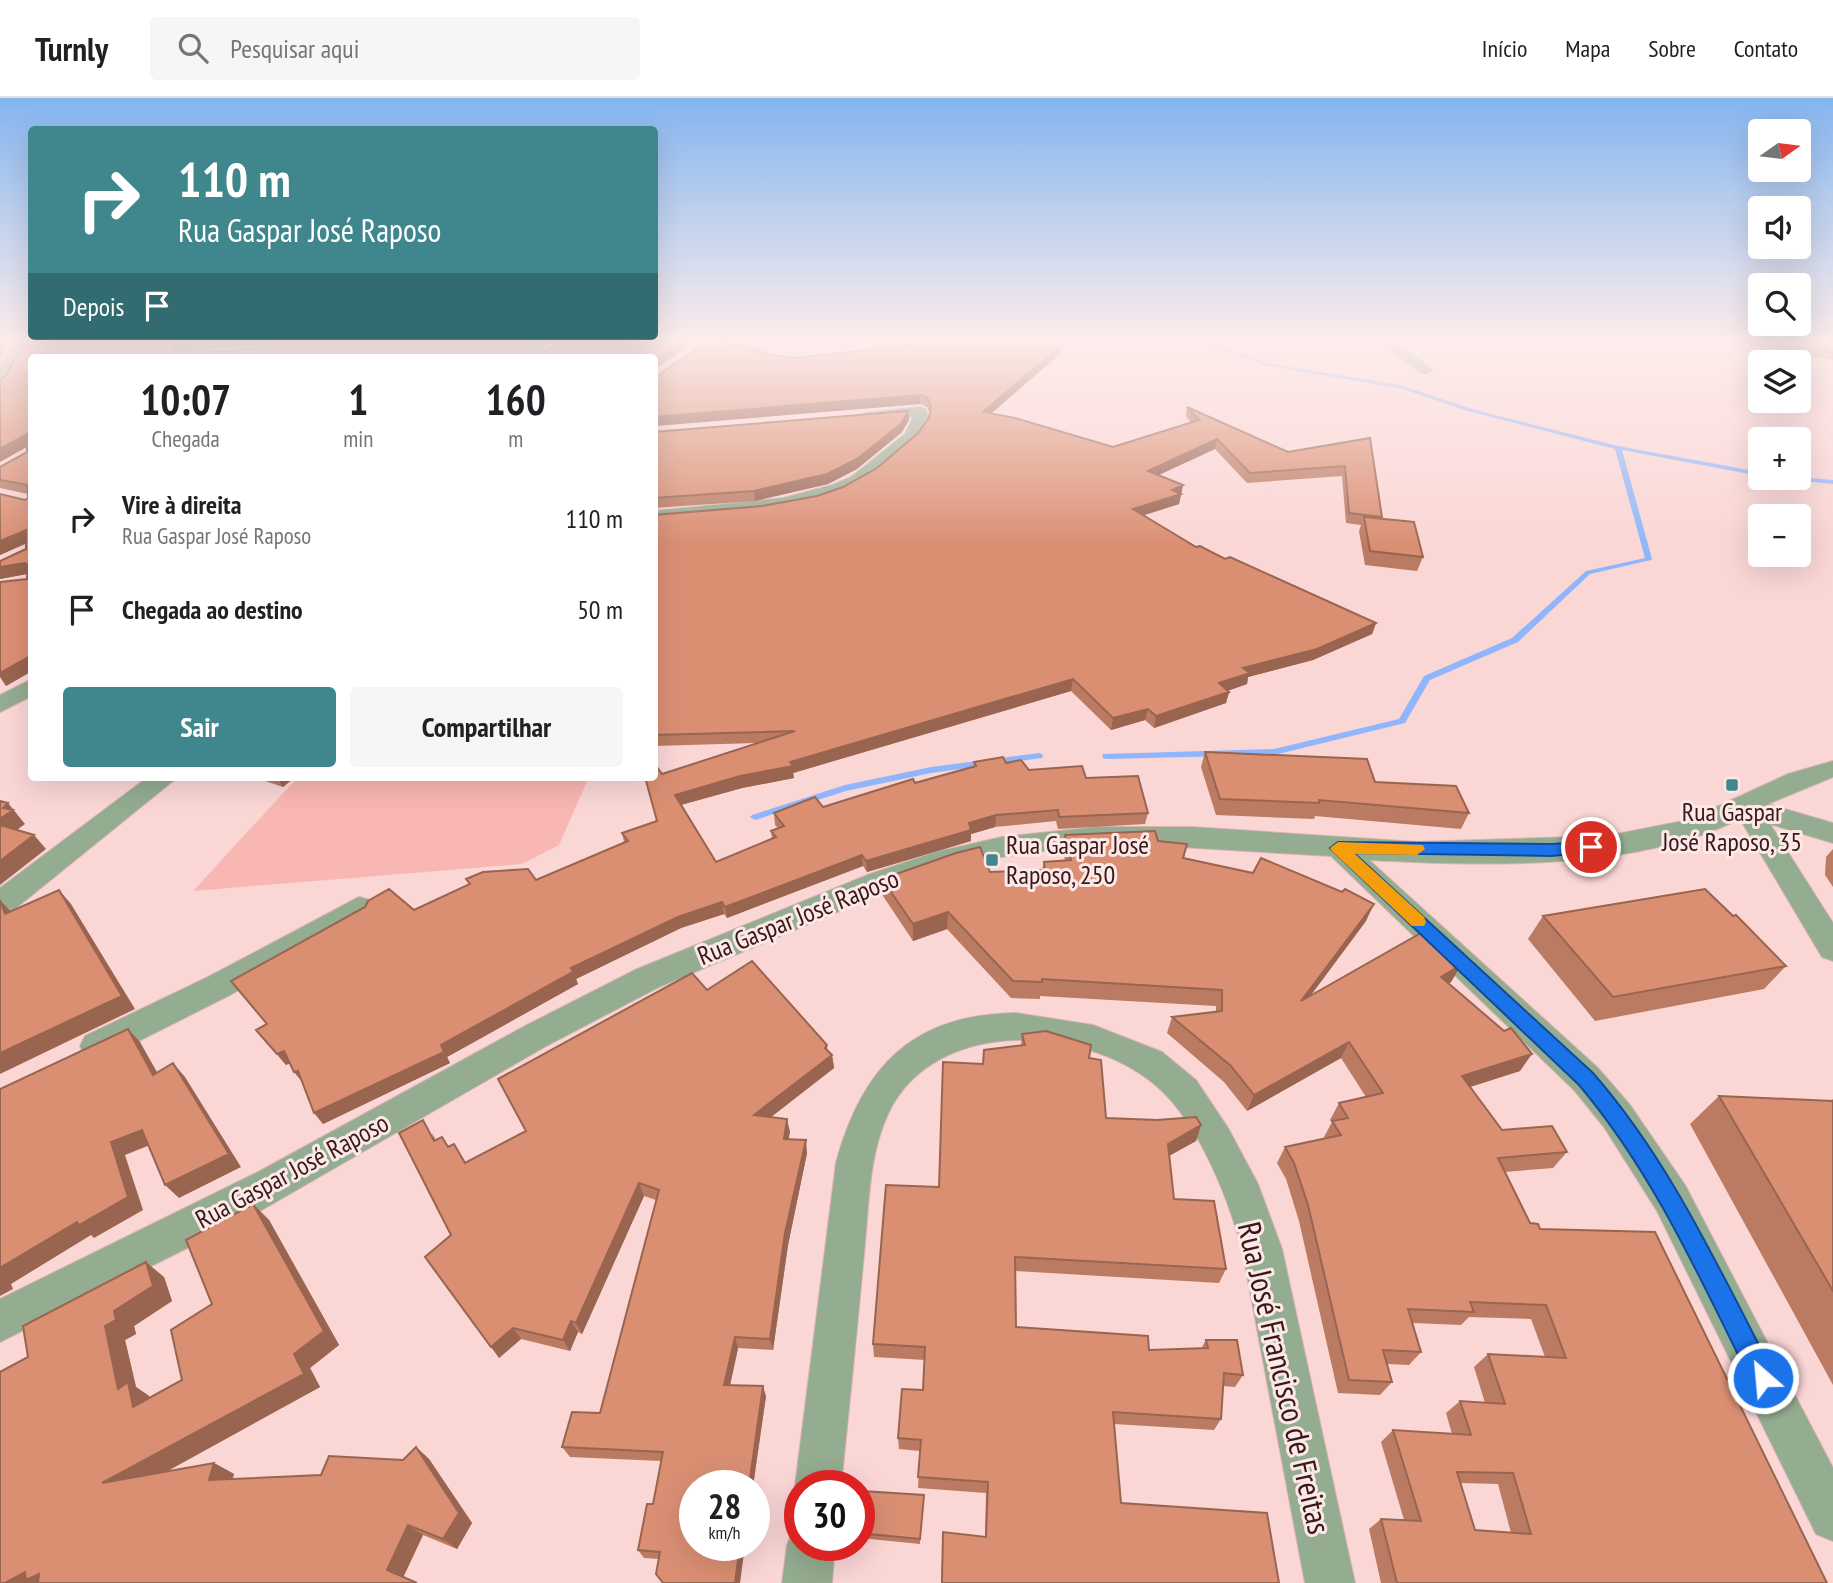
<!DOCTYPE html>
<html lang="pt">
<meta charset="utf-8">
<style>
:root{--surface:#fff;--page:#f6f6f6;--text:#202124;--muted:#757577;--line:#e0e0e0;--accent:#3f878c}
body{margin:0;font-family:"PT Sans Narrow",sans-serif;background:var(--page);color:var(--text);height:100vh;display:flex;flex-direction:column;font-size:26px;white-space:nowrap}
*{box-sizing:border-box;margin:0}
p{font-size:23px;color:var(--muted)}
.icon{flex:none;width:38px;height:38px;fill:none;stroke:currentColor;stroke-width:2;stroke-linecap:round;stroke-linejoin:round}
.map{position:relative;flex:1;overflow:hidden}
.sheet{position:absolute;left:28px;top:256px;width:630px;height:427px;display:flex;flex-direction:column;background:var(--surface);border-radius:7px;box-shadow:0 7px 28px #0002}
.sheet>*{flex:none}
.guide{position:absolute;left:28px;top:28px;width:630px;height:214px;border-radius:7px;box-shadow:0 7px 28px #0002;background:#3f878c;color:#fff;overflow:hidden}
.needle{width:46px;rotate:76deg}
.tools{position:absolute;left:1748px;top:21px;display:grid;gap:14px}
.tools a{display:grid;place-items:center;width:63px;height:63px;border-radius:7px;background:var(--surface);box-shadow:0 7px 28px #0002;font-size:35px}
.speed{position:absolute;left:679px;top:1372px;display:flex;gap:14px;font-size:35px;font-weight:700;text-align:center}
.speed>*{display:grid;place-content:center;width:91px;height:91px;border-radius:50%;background:var(--surface);box-shadow:0 7px 28px #0002;line-height:1}
.speed small{font-size:18px;font-weight:400}
.speed .limit{border:10px solid #d22;background:#fff;color:#111}
.pin{position:absolute;display:grid;place-items:center;width:60px;height:60px;color:#fff;margin:-30px;border:4px solid #fff;border-radius:50%;box-shadow:0 2px 7px #0007}
.me{position:absolute;width:77px;margin:-38px;rotate:333deg;stroke-linejoin:round;filter:drop-shadow(0 0 5px #0008)}
.turn{display:flex;align-items:center;gap:24px;height:147px;padding:0 35px;font-size:32px}
.turn .icon{width:91px;height:91px;stroke-width:2.5}
.turn b{display:block;font-size:49px;line-height:60px}
.then{display:flex;align-items:center;height:66px;padding:0 35px;background:#0003;gap:14px;font-size:26px}
.eta{display:flex;justify-content:space-evenly;align-items:center;height:119px;text-align:center}
.eta b{font-size:42px;font-weight:800;line-height:49px}
.button{display:flex;gap:14px;margin-top:auto;padding:14px 35px}
.button a{flex:1;height:80px;border-radius:7px;background:var(--accent);color:#fff;font-size:28px;font-weight:800;line-height:80px;text-align:center}
.button a+a{background:var(--page);color:var(--text)}
ul{padding:0;list-style:none}
li{display:flex;align-items:center;gap:21px;height:91px;padding:0 35px}
li div{flex:1}
li b{display:block;font-size:26px}
li em{font-style:normal}
header{display:flex;align-items:center;gap:42px;box-sizing:border-box;height:98px;padding:0 35px;background:var(--surface);border-bottom:2px solid var(--line)}
header strong{font-size:33px}
nav{display:flex;gap:38px;margin-inline-start:auto;font-size:24px}
.search{width:490px;height:63px;background:var(--page);display:flex;align-items:center;gap:18px;box-sizing:border-box;padding:0 24px;border-radius:7px;color:var(--muted);font-size:26px}
.map>svg:first-child{display:block}
</style>
<header>
<strong>Turnly</strong>
<div class="search"><svg class="icon" aria-label="search" viewBox="0 0 24 24"><circle cx="10" cy="10" r="6"/><path d="M15 15l6 6"/></svg>Pesquisar aqui</div>
<nav><a>Início</a><a>Mapa</a><a>Sobre</a><a>Contato</a></nav>
</header>
<div class="map">
<svg width="1833" height="1485" viewBox="0 0 1833 1485">
<rect width="100%" height="100%" fill="#fad6d5"/>
<path fill="#f9b7b4" d="M298,679H589L559,747L522,766L193,793Z"/>
<g fill="none" stroke-linecap="round" stroke-linejoin="round">
<path fill="#8fb6fa" fill-rule="evenodd" d="M1194,241H1199L1266,265L1400,287L1472,311L1618,348L1760,374V378L1622,352L1652,461L1651,462L1590,476L1518,544L1430,582L1405,625L1274,657L1106,661L1103,660L1102,658L1103,656L1274,651L1399,621L1424,578L1512,540L1586,473L1645,460L1615,351L1468,313L1399,290L1263,267Z
M1799,379L1833,382V386L1792,382L1789,380Z
M1039,655L1042,656L1043,658L1042,660L931,675L846,693L755,722L750,719L752,717L845,687L931,669Z"/>
<g stroke="#d7b4b3" stroke-width="2">
<path id="minor" d="M711,241H731L784,260L772,263Z
M1376,241H1391L1433,272L1426,276L1421,275Z
M920,309L926,311L929,322C881,415 746,415 654,425V413L783,400L832,387L851,379L905,336L913,319L870,323L864,321V315Z
M32,581V598L0,614V597Z
M1833,663V679L1768,706L1833,725V745L1770,726L1833,825V863L1822,859L1740,721C1634,773 1486,768 1369,762L1598,970L1630,1007L1685,1087L1833,1370V1443L1816,1436L1657,1113L1604,1029L1574,992L1331,758L1145,747L1050,752L1002,759L955,769L909,784L659,889L548,947L253,1117L0,1244V1201L260,1073L525,928L637,871L870,776L936,754L1002,739L1097,729H1192L1417,744L1607,738L1688,722L1788,676Z
M148,679H178L11,814L0,817V790Z
M359,799L370,802L374,810L370,818L230,897L109,958L97,962L85,958L80,948L85,938L208,879Z
M1016,915L1093,927L1162,954L1196,982L1228,1030L1258,1086L1282,1151L1355,1485H1305L1242,1151C1228,1099 1200,1029 1161,992C1091,926 934,917 888,1016C868,1059 869,1110 864,1156C857,1233 849,1311 841,1388H800V1400L795,1388L836,1065C862,969 913,916 1016,915Z
M800,1428V1447H835L832,1485H782L787,1447L794,1430Z"/>
</g>
<g stroke="#d7b4b3" stroke-width="2">
<path id="tertiary" d="M13,241H31L9,286L0,292V268Z"/>
</g>
<use href="#minor" fill="#94ac90" fill-rule="evenodd"/>
<use href="#tertiary" fill="#94ac90" fill-rule="evenodd"/>
</g>
<path fill="#bb7b63" fill-rule="evenodd" d="M556,241L535,252L546,253L567,241H688L689,247L654,272L32,259V573L6,588L27,476L0,481V463L26,451V445L0,457L25,402L28,400V396L0,390V392V369L27,354V348L0,364V281L6,278L22,246L286,244L184,253H229Z
M1001,241V242L1060,256L991,316L1113,349L1191,325L1186,318L1187,309L1288,354L1370,340L1382,419V421L1423,459L1417,473L1365,467L1359,433L1361,427L1346,425L1342,378L1247,385L1215,351L1158,377L1183,387L1179,406L1144,417L1196,449L1376,525L1372,536L1313,562L1248,579L1247,586L1227,593L1229,594L1226,605L1154,630L1145,622L1111,632L1071,593L793,675L794,680L742,690L681,707L716,764L772,741L771,733L778,730L775,727L774,715L823,709L974,668V664L1006,665L1029,672L1086,680L1148,715L1145,726L1058,731L1056,723L995,729L971,736V743L867,774L863,768L727,820L724,816L681,830L576,881L578,886L447,959L450,965L323,1026L303,985L290,965L286,967L256,932L267,926L231,883L414,812L469,787L466,781L536,782L624,744L622,735L657,723L662,676L756,645L654,648V417L762,408L817,398L843,389L877,370L918,335L929,320L930,315L927,309L920,306L654,328V280L766,256L796,260Z
M1721,241H1801L1833,249V262Z
M1812,241H1833V244Z
M909,322L902,334L857,371L828,386L755,403L654,410V334Z
M1205,654L1375,684L1469,715L1461,731L1315,718L1314,721L1216,717L1201,669Z
M253,679H295L283,689Z
M1065,737L1158,743L1187,746L1184,760L1366,823L1310,898L1461,867L1451,884L1449,885L1520,973L1470,989L1502,1032L1567,1054L1553,1070L1504,1074L1530,1125L1540,1131L1827,1485H1381L1369,1431L1381,1421L1404,1422L1381,1344L1393,1332L1452,1336L1446,1315L1460,1303L1485,1305L1474,1269L1488,1256L1545,1259L1531,1221L1469,1219L1461,1227L1413,1225L1421,1254L1409,1267L1387,1266L1392,1284L1380,1297L1338,1295L1299,1123L1286,1081L1277,1065L1285,1049L1324,1041V1039L1332,1024L1330,1022L1339,1005L1366,999L1341,960L1247,1013L1224,984L1167,935L1172,919L1216,914V908L1040,898V901L1011,900L947,831L913,843L883,798L882,781L1042,772L1044,764L1065,762L1063,754ZM1461,1385L1498,1386L1511,1435L1475,1432Z
M1833,751V789L1825,777L1826,759Z
M1543,818L1786,868L1764,891L1595,923L1528,841Z
M707,892L827,952L832,957L834,970L771,1019L790,1034L788,1041L807,1055L788,1147L773,1252L738,1250L730,1287L766,1298L753,1388H695L659,1461L644,1460L638,1452L653,1406L661,1363L570,1359L562,1349L600,1315L656,1102L644,1098L582,1236L578,1234L570,1253L521,1241L499,1260L451,1137L432,1035L436,1042L449,1049L466,1065L526,1033Z
M1022,936L1089,960L1106,1020L1201,1027L1196,1043L1169,1058L1174,1101L1226,1171L1219,1185L1015,1173L1016,1229L1149,1252L1201,1251L1206,1242L1243,1277L1235,1289L1223,1288L1221,1321L1214,1332L1114,1326L1121,1405L1279,1485H941L943,1434L985,1439L986,1395L918,1390L920,1353L899,1351L898,1340L923,1292L925,1262L874,1259L873,1246L939,1089L983,966L1021,948Z
M1719,998L1830,1003L1833,1001V1287L1690,1026Z
M253,1106L269,1122L339,1247L310,1270L320,1289L167,1373L214,1365L234,1376L232,1381L321,1377L403,1362L416,1349L429,1361L472,1425L457,1451L423,1437L403,1479L0,1485L28,1259L164,1179L172,1203L134,1228L136,1236L125,1242L136,1289L149,1298L150,1300L182,1282Z
M924,1397L920,1446L860,1440L859,1430Z"/>
<path fill="#996450" d="M1,241H10L0,262V243Z
M220,241H290L286,244L185,252L177,257V259L173,248L181,244Z
M539,241H556L528,257L525,252L526,248Z
M685,241H688L689,247L654,272V263Z
M1061,247L1060,256L982,323L983,314Z
M920,297V306L654,328V319Z
M908,313L909,322L902,334L857,371L828,386L755,403L754,393Z
M27,336L32,346L0,364V351Z
M1217,341L1215,351L1146,383L1148,373Z
M1183,387L1179,406L1132,421L1133,411Z
M26,432L32,443L0,457V443Z
M25,465L32,475L0,481V469Z
M1376,525L1372,536L1313,562L1248,579L1247,586L1216,597L1219,585L1243,570Z
M32,557V573L6,588L0,579V575Z
M1073,581L1071,593L793,675L794,680L742,690L677,708L675,697Z
M1229,594L1226,605L1154,630L1156,618Z
M1148,611L1145,622L1111,632L1113,620Z
M277,679H295L283,689Z
M8,705L25,726L6,740L0,733V721L3,710Z
M996,717L995,729L971,736V743L867,774L866,763L969,725Z
M34,737L46,751L0,787V763Z
M862,757L863,768L727,820L725,809Z
M59,792L71,806L135,911L0,976V955Z
M0,802L13,816H5Z
M722,804L724,816L681,830L576,881L578,886L447,959L450,965L323,1026L314,1015L441,947L571,870L678,819Z
M1374,806L1366,823L1294,920L1301,903Z
M948,814L947,831L913,843V826Z
M1461,867L1451,884L1432,896L1441,879Z
M128,931L140,944L166,990L153,977Z
M1349,944L1341,960L1247,1013L1254,997Z
M827,947L828,960L832,957L834,970L757,1030L754,1017L825,950Z
M284,953L292,964L286,967L277,956Z
M1532,956L1520,973L1451,995L1462,978Z
M173,965L185,979L241,1069L179,1100L165,1087Z
M298,973L303,985L294,974Z
M787,1021L790,1034L786,1054L784,1041Z
M1201,1027L1196,1043L1163,1061L1168,1046Z
M142,1032L155,1045L125,1057L143,1112L94,1140L91,1137L11,1186L13,1191L0,1198V1170L111,1044Z
M806,1042L807,1055L788,1147L773,1252L770,1241L785,1135Z
M639,1085L644,1098L582,1236L576,1225Z
M253,1106L269,1122L339,1247L310,1270L320,1289L124,1397L102,1385L294,1256Z
M146,1164L164,1179L172,1203L134,1228L136,1236L125,1242L136,1289L149,1298L154,1322L133,1309L118,1291L105,1228Z
M571,1223L578,1234L570,1253L563,1242Z
M513,1230L521,1241L499,1260L491,1249Z
M735,1239L738,1250L728,1297L724,1287Z
M763,1288L766,1298L753,1388H749Z
M416,1349L429,1361L472,1425L457,1451L443,1441Z
M214,1365L234,1376L229,1394L209,1382Z
M408,1427L423,1437L402,1482L387,1472Z
M740,1447H745L740,1485H735Z
M25,1474L39,1476L64,1485H5Z"/>
<path fill="#da8f73" stroke="#996450" stroke-width="2" fill-rule="evenodd" d="M69,241H220L181,244L173,248L174,253H229L372,241H539L526,248L525,252L546,253L567,241H685L654,263V259H32V557L0,575V484L27,481L28,467L25,465L0,469V463L26,451V432L0,443V396L25,402L28,400V387L0,382V369L27,354V336L0,351V281L6,278L22,246Z
M710,241L766,256L796,260L911,247L922,242V241H997L1061,247L983,314L1015,320L1113,349L1199,322L1187,309L1288,354L1370,340L1382,419L1349,415L1345,368L1250,375L1217,341L1148,373L1183,387L1172,392L1181,396L1133,411L1196,449L1200,448L1225,461L1230,459L1376,525L1317,551L1243,570L1250,575L1219,585L1229,594L1156,618L1148,611L1113,620L1073,581L790,664L793,668L740,678L675,697L716,764L776,739L771,733L784,728L774,715L815,699L823,709L913,681L915,685L976,668L974,664L1003,659L1006,665L1021,662L1029,672L1082,668L1086,680L1138,678L1148,715L1059,719L1058,712L996,717L969,725L971,732L866,763L862,757L725,809L722,804L678,819L571,870L573,874L441,947L444,954L314,1015L298,973L294,974L284,953L277,956L256,932L267,926L231,883L365,809L368,803L389,791L414,812L470,786L466,781L483,774L528,771L536,782L628,743L622,735L657,723L645,679H654V665L662,676L795,633L654,637V417L762,408L817,398L843,389L877,370L918,335L929,320L931,308L927,299L920,297L654,319V280Z
M1760,241H1801L1833,249V255Z
M908,313L902,325L857,361L827,376L754,393L654,400V334Z
M1364,419L1414,424L1423,459L1370,453Z
M1205,654L1367,661L1375,684L1456,688L1469,715L1319,702V705L1220,701Z
M0,703L8,705L3,710L13,712L0,721Z
M0,727L34,737L0,763Z
M1155,733L1158,743L1187,746L1183,760L1253,775L1261,760L1342,794L1345,791L1374,806L1301,903L1421,835L1461,867L1441,879L1504,933L1511,930L1532,956L1462,978L1502,1032L1552,1028L1567,1054L1498,1060L1530,1125L1538,1126L1540,1131L1655,1134L1827,1485H1397L1381,1421L1421,1423L1393,1332L1471,1337L1460,1303L1505,1306L1488,1256L1566,1260L1546,1207L1470,1204L1474,1214L1408,1211L1421,1254L1383,1252L1392,1284L1349,1282L1308,1107L1294,1065L1285,1049L1341,1037L1332,1023L1348,1020L1339,1005L1383,995L1349,944L1254,997L1231,968L1172,919L1222,913V892L1042,881V884L1013,883L948,814L913,826L882,781L956,755L980,749L990,774L1045,772L1044,764L1071,762L1065,737ZM1457,1374L1513,1375L1531,1436L1475,1432Z
M1705,791L1733,818L1736,817L1786,868L1613,899L1543,818Z
M59,792L122,898L0,955V802L5,816Z
M752,863L827,947L825,950L832,957L754,1017L787,1021L784,1041L806,1042L785,1135L770,1241L735,1239L724,1287L763,1288L749,1388H695V1447H740L735,1485H663L656,1476L660,1454L638,1452L647,1406H653L663,1354L562,1349L572,1314L600,1315L659,1092L639,1085L576,1225L571,1223L563,1242L513,1230L491,1249L425,1159L451,1137L399,1035L423,1022L434,1043L442,1039L448,1049L454,1046L465,1065L526,1033L498,981L692,875L707,892Z
M128,931L153,977L173,965L229,1056L165,1087L142,1032L111,1044L128,1099L79,1127L77,1124L0,1170V991Z
M1046,933L1091,947L1089,960L1101,962L1106,1020L1157,1022L1196,1019L1201,1027L1168,1046L1174,1101L1214,1103L1226,1171L1015,1159L1016,1229L1148,1238L1149,1252L1208,1250L1206,1242H1237L1243,1277L1224,1275L1221,1321L1113,1314L1121,1405L1267,1415L1279,1485H942L943,1434L986,1439L988,1384L918,1379L921,1342L898,1340L902,1291L923,1292L925,1249L873,1246L886,1087L939,1089L943,964L983,966L984,952L1025,947L1022,936Z
M1719,998L1833,1003V1193Z
M253,1106L324,1233L294,1256L304,1276L102,1385L214,1365L209,1382L321,1377L329,1358L403,1362L416,1349L459,1415L443,1441L408,1427L387,1472L417,1485H38L39,1476L26,1482L25,1474L5,1485H0V1274L28,1259L23,1228L146,1164L153,1188L114,1213L116,1222L105,1228L118,1291L128,1284L133,1309L182,1282L171,1232L212,1206L186,1142Z
M862,1393L924,1397L920,1441L859,1435Z"/>
<linearGradient id="sky" x2="0" y2="1"><stop stop-color="#84b5ef"/><stop offset="0.54" stop-color="#fdedec"/><stop offset="1" stop-color="#fdedec" stop-opacity="0"/></linearGradient>
<rect width="1833" height="448" fill="url(#sky)"/>
<path fill="#1a73e8" stroke="#114b97" stroke-width="2" d="M1591,743L1597,745V753L1552,758L1354,755L1593,975C1670,1063 1718,1169 1772,1272L1775,1280L1772,1289L1763,1293L1754,1289C1702,1185 1655,1077 1579,987L1330,750L1338,744L1552,746Z"/>
<path fill="#f59e0b" d="M1338,744L1423,747L1425,751L1417,757L1355,756L1424,819L1426,824L1424,828H1412L1332,753L1330,750Z"/>
<g fill="#3f878c" stroke="#fbe8e7" stroke-width="2.5">
<rect x="1725" y="680" width="14" height="14" rx="3.5"/>
<rect x="985" y="755" width="14" height="14" rx="3.5"/>
</g>
<g text-anchor="middle" stroke-width="6" stroke-linejoin="round" paint-order="stroke">
<g font-size="26" fill="#381818" stroke="#fbe8e7">
<text x="1732" y="723">Rua Gaspar<tspan x="1732" dy="30">José Raposo, 35</tspan></text>
<text x="1006" y="756" text-anchor="start">Rua Gaspar José<tspan x="1006" dy="30">Raposo, 250</tspan></text>
</g>
<g font-size="26" fill="#381818" stroke="#fbe8e7">
<text transform="translate(798 819) rotate(-22)" y="9">Rua Gaspar José Raposo</text>
<text transform="translate(292 1073) rotate(-28)" y="9">Rua Gaspar José Raposo</text>
</g>
<g font-size="32" fill="#381818" stroke="#fbe8e7">
<text transform="translate(1284 1280) rotate(77)" y="11">Rua José Francisco de Freitas</text>
</g>
</g>
</svg>
<div class="tools">
<a><svg class="needle" viewBox="-14 -14 28 28"><path d="M0-13l5 13h-10z" fill="#e53935"/><path d="M0 13l5-13h-10z" fill="#757577"/></svg></a>
<a><svg class="icon" aria-label="sound" viewBox="0 0 24 24"><path d="M4 9h4l5-4v14l-5-4H4zM17 9q2 3 0 6"/></svg></a>
<a><svg class="icon" aria-label="search" viewBox="0 0 24 24"><circle cx="10" cy="10" r="6"/><path d="M15 15l6 6"/></svg></a>
<a><svg class="icon" aria-label="layers" viewBox="0 0 24 24"><path d="M12 4l9 5-9 5-9-5zM3 14l9 5 9-5"/></svg></a>
<a>+</a>
<a>−</a>
</div>
<div class="speed"><div>28<small>km/h</small></div><div class="limit">30</div></div>
<div class="pin" style="left:1591px;top:749px;background:#d93025"><svg class="icon" aria-label="arrive" viewBox="0 0 24 24"><path d="M6 21V4h12l-3 4 3 4H6"/></svg></div>
<svg class="me" style="left:1763px;top:1280px" viewBox="-20 -20 40 40"><circle r="17" fill="#1a73e8" stroke="#fff" stroke-width="3"/><path d="M0-11L8 9 0 5-8 9z" fill="#fff"/></svg>
<div class="guide">
<div class="turn"><svg class="icon" aria-label="right" viewBox="0 0 24 24"><path d="M7 20v-9h11M14 6l5 5-5 5"/></svg><div><b>110 m</b>Rua Gaspar José Raposo</div></div>
<div class="then">Depois<svg class="icon" aria-label="arrive" viewBox="0 0 24 24"><path d="M6 21V4h12l-3 4 3 4H6"/></svg></div>
</div>
<section class="sheet">
<div class="eta">
<div><b>10:07</b><p>Chegada</p></div>
<div><b>1</b><p>min</p></div>
<div><b>160</b><p>m</p></div>
</div>
<ul>
<li><svg class="icon" aria-label="right" viewBox="0 0 24 24"><path d="M7 20v-9h11M14 6l5 5-5 5"/></svg><div><b>Vire à direita</b><p>Rua Gaspar José Raposo</p></div><em>110 m</em></li>
<li><svg class="icon" aria-label="arrive" viewBox="0 0 24 24"><path d="M6 21V4h12l-3 4 3 4H6"/></svg><div><b>Chegada ao destino</b></div><em>50 m</em></li>
</ul>
<div class="button"><a>Sair</a><a>Compartilhar</a></div>
</section>
</div>
